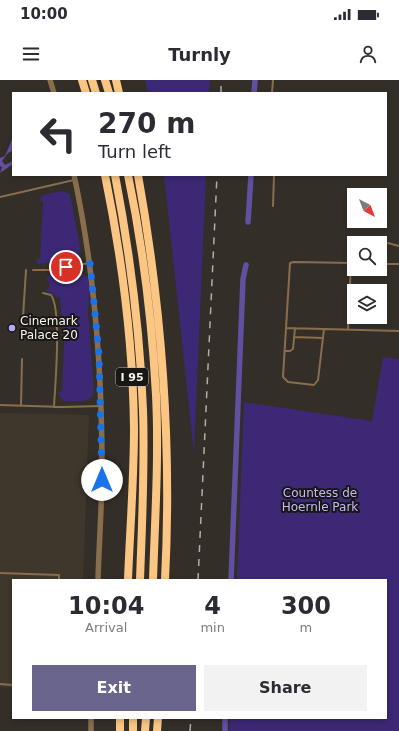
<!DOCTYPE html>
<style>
:root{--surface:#fff;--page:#f2f2f3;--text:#2b2b33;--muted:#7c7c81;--accent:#6a658c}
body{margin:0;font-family:"DejaVu Sans",sans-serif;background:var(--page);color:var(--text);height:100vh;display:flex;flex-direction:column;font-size:15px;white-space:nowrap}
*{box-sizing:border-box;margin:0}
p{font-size:13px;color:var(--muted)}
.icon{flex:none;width:22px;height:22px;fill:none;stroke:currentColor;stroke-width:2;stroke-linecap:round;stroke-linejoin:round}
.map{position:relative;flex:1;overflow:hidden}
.sheet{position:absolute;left:12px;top:499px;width:375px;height:140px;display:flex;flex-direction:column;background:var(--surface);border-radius:0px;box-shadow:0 2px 6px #0003}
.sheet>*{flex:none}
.top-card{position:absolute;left:12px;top:12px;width:375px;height:84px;border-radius:0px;box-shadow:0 2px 6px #0003;background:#fff;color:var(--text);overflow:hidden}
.needle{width:26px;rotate:138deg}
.fabs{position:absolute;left:347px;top:108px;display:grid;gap:8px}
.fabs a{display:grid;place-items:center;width:40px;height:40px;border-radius:0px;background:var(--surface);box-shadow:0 2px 6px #0003;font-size:20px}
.pin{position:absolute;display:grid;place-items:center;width:34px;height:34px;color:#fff;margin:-17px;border:2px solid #fff;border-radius:50%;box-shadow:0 1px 4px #0007}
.me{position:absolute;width:44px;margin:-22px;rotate:0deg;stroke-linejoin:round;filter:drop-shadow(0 0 3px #0008)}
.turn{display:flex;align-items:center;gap:14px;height:84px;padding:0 20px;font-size:18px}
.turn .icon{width:52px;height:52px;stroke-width:2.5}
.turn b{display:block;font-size:28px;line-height:34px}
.eta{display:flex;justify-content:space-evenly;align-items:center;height:68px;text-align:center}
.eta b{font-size:24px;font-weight:700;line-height:28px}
.cta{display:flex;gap:8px;margin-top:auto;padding:8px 20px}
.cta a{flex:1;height:46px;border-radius:0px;background:var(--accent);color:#fff;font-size:16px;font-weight:700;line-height:46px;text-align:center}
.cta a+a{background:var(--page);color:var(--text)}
.status{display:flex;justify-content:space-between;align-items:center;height:28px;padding:0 20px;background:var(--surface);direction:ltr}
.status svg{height:11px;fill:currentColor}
header{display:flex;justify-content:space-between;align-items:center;height:52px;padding:0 20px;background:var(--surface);font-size:18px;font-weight:700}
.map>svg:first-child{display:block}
</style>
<div class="status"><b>10:00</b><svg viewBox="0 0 49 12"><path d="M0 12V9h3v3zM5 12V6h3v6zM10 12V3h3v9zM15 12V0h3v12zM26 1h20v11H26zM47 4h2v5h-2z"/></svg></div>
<header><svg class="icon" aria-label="menu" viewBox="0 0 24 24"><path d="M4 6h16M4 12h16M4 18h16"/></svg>Turnly<svg class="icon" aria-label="person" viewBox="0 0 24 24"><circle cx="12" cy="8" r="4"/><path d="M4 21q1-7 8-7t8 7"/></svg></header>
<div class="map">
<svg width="399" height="651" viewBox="0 0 399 651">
<rect width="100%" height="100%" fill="#342e28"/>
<path fill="#40372c" d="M0,333L89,335L83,500H13V608L0,607Z"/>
<path fill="#3c2874" d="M145,0H210L209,13H148Z
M164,95H206L194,374Z
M63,111L70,114L80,166L79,176L72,181L38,184L36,179H40L43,121H40L41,117L46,114Z
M81,192L89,200L90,211L88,230L94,311L92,315L94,316L85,321H64L60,317L58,312H62L64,264L60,217H56L53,214L45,210L50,208L49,201L46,200L49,195Z
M383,277L399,279V651H229L230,638H386V500H237L244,322L372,341Z"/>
<path fill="#614fa2" d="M13,57L12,71L8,73L2,81L5,85L13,81V84L0,93L2,87L0,86V78L5,76Z"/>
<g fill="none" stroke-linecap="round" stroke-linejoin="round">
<path stroke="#614fa2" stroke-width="5.5" d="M254,13L255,0
M248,142L251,95
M231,500L243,199L246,185
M225,651V638"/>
<path stroke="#896e4d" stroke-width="2" d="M272,13L273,0
M0,117L74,100
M273,126L274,95
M388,163L399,166
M354,183L294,182L290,183L286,248L399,251
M380,184H399
M33,190H52L89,183
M43,213L51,215C62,230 55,306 54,327
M23,237L26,190
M286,248L283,297L288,302L314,305L318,300L324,249
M348,249L351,183
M294,257L323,258
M285,271H290L293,269L295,248
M0,325L62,327L101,326
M21,326L22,279
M0,493L59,495V500
M0,604L13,605"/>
<path stroke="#896e4d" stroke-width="5.5" d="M50,0L54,13
M74,95C95,192 102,289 102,388C102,425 99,463 98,500
M91,651V638"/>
<path stroke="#fbc684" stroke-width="8" d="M82,0L86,13
M92,0L96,13
M105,0L109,13
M116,0L119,13
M105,95C122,178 133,263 134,348C134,399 130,449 128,500
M115,95C130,173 140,251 143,330C145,387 142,443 140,500
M128,95C143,167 152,241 156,315C159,376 155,438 153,500
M138,95C162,229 172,364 165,500
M120,651V638
M133,651V638
M145,651L146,638
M157,651L158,638"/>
<path stroke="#b1ada8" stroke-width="1.5" stroke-dasharray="7 7" stroke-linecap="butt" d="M221,13V0
M198,500L217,95
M190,651L191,638"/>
</g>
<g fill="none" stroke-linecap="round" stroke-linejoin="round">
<path stroke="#1a73e8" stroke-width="7" stroke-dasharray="0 12.6" d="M66,187L90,183L99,274L102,400"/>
</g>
<circle fill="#b7abf8" stroke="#191714" stroke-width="1.5" cx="12" cy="248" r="4"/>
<g text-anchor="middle" stroke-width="4" stroke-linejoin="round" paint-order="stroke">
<rect fill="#191714" stroke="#b4b2ae" stroke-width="1" x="116" y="288" width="32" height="18" rx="3"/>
<g font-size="11" font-weight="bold" fill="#f7f4f0">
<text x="132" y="301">I 95</text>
</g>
<g font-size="12" fill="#f7f4f0" stroke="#191714" text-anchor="start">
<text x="20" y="245">Cinemark<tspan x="20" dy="14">Palace 20</tspan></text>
</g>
<g font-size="12" fill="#c1b8fb" stroke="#191714">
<text x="320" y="417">Countess de<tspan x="320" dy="14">Hoernle Park</tspan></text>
</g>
</g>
</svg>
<div class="fabs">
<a><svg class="needle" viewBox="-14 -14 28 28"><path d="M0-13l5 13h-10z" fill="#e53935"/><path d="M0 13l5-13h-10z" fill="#7c7c81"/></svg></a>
<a><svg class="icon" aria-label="search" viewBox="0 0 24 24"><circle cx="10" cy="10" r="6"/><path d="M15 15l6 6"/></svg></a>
<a><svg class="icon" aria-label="layers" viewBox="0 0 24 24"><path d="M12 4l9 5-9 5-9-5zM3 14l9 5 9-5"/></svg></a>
</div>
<div class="pin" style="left:66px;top:187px;background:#d93025"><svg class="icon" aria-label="arrive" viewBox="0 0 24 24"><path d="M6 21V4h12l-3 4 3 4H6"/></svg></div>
<svg class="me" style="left:102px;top:400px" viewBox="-20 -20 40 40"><circle r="19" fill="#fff"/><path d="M0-13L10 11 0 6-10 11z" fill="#1a73e8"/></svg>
<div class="top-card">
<div class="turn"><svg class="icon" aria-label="left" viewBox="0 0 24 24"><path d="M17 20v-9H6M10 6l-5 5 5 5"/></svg><div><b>270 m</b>Turn left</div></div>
</div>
<section class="sheet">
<div class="eta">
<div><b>10:04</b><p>Arrival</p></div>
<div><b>4</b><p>min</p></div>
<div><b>300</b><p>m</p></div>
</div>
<div class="cta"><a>Exit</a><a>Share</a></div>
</section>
</div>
